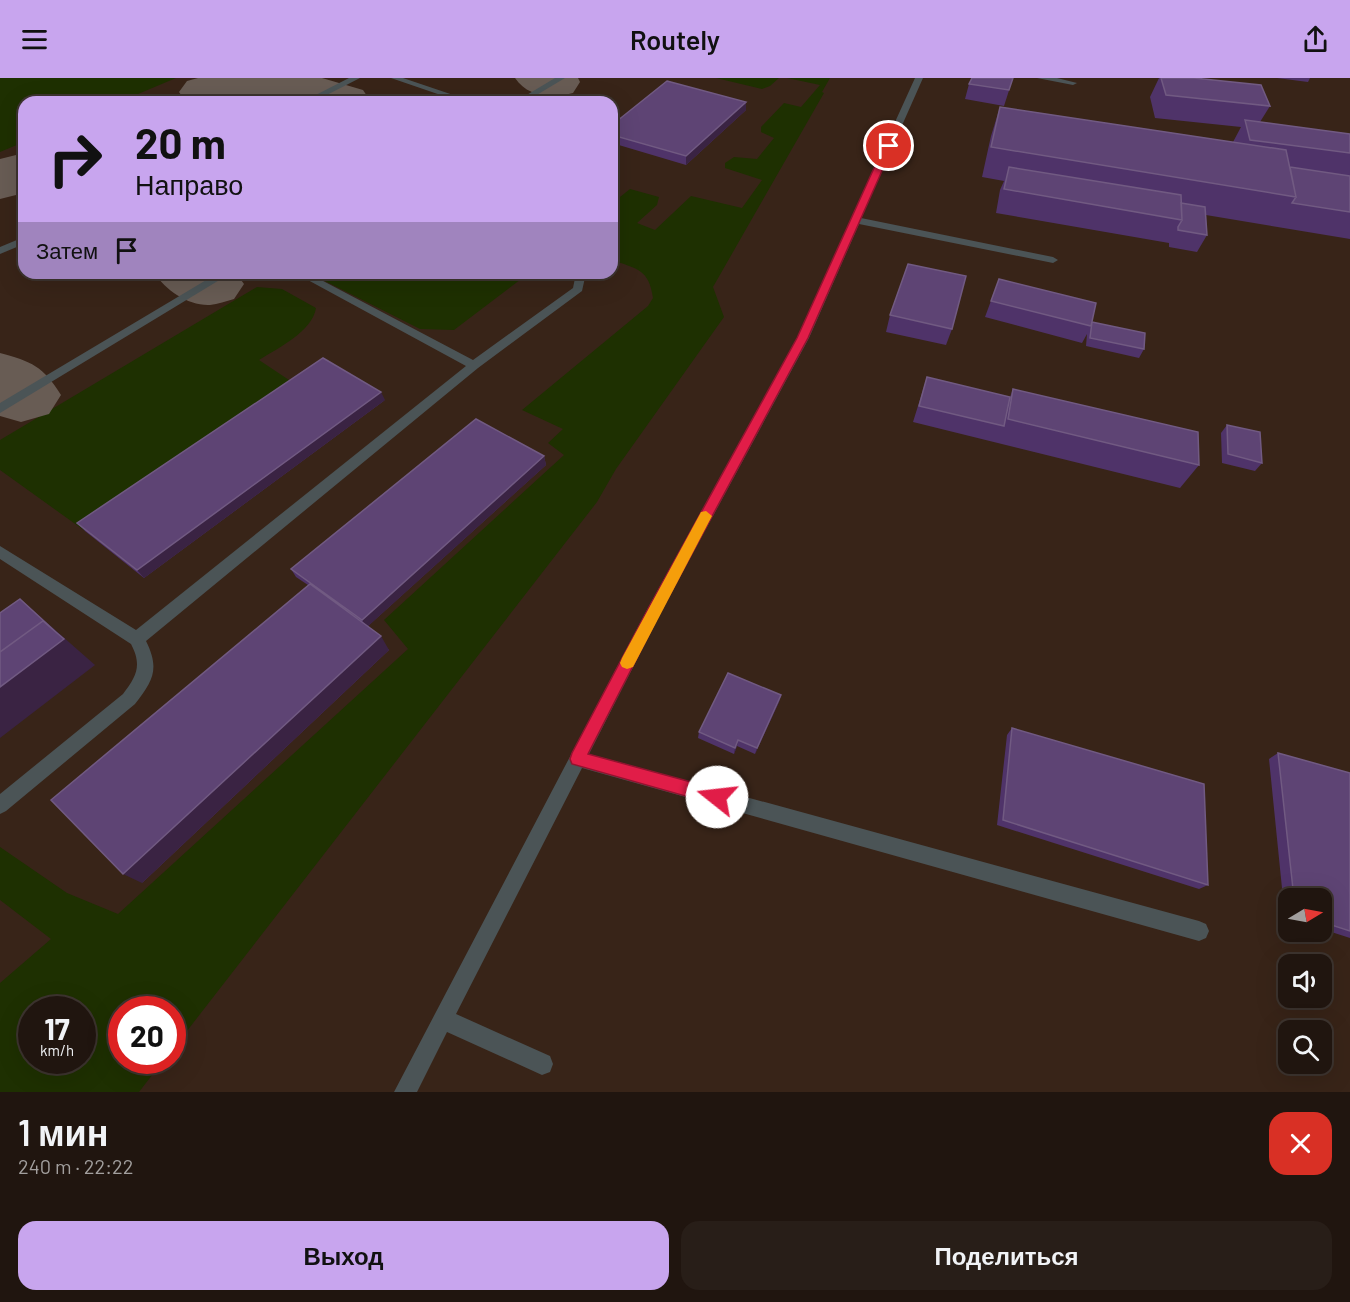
<!DOCTYPE html>
<html lang="ru">
<meta charset="utf-8">
<style>
:root{--surface:#20150f;--page:#281e18;--text:#f1f3f6;--muted:#a29f9e;--line:#3d342f;--accent:#c8a5ee}
body{margin:0;font-family:Barlow,sans-serif;background:var(--page);color:var(--text);height:100vh;display:flex;flex-direction:column;font-size:22px;white-space:nowrap}
*{box-sizing:border-box;margin:0}
p{font-size:20px;color:var(--muted)}
.icon{flex:none;width:33px;height:33px;fill:none;stroke:currentColor;stroke-width:2;stroke-linecap:round;stroke-linejoin:round}
.map{position:relative;height:1014px;overflow:hidden}
.sheet{display:flex;flex-direction:column;background:var(--surface);flex:1}
.sheet>*{flex:none}
.hud{position:absolute;left:18px;top:18px;width:600px;height:183px;border-radius:18px;box-shadow:0 6px 24px #0002,0 0 0 2px var(--line);background:#c8a5ee;color:#111;overflow:hidden}
.needle{width:39px;rotate:80deg}
.tools{position:absolute;left:1278px;top:810px;display:grid;gap:12px}
.tools a{display:grid;place-items:center;width:54px;height:54px;border-radius:12px;background:var(--surface);box-shadow:0 6px 24px #0002,0 0 0 2px var(--line);font-size:30px}
.speed{position:absolute;left:18px;top:918px;display:flex;gap:12px;font-size:30px;font-weight:700;text-align:center}
.speed>*{display:grid;place-content:center;width:78px;height:78px;border-radius:50%;background:var(--surface);box-shadow:0 6px 24px #0002,0 0 0 2px var(--line);line-height:1}
.speed small{font-size:15px;font-weight:400}
.speed .limit{border:9px solid #d22;background:#fff;color:#111}
.pin{position:absolute;display:grid;place-items:center;width:51px;height:51px;color:#fff;margin:-26px;border:3px solid #fff;border-radius:50%;box-shadow:0 2px 6px #0007}
.me{position:absolute;width:66px;margin:-33px;rotate:286deg;stroke-linejoin:round;filter:drop-shadow(0 0 4px #0008)}
.turn{display:flex;align-items:center;gap:21px;height:126px;padding:0 18px;font-size:27px}
.turn .icon{width:78px;height:78px;stroke-width:2.5}
.turn b{display:block;font-size:42px;line-height:51px}
.then{display:flex;align-items:center;height:57px;padding:0 18px;background:#0003;gap:12px;font-size:22px}
.round{display:grid;place-items:center;flex:none;width:63px;height:63px;border-radius:18px;background:var(--page)}
.head{display:flex;align-items:center;justify-content:space-between;height:102px;padding:0 18px}
h1{font-size:36px;font-weight:600;line-height:45px}
.cta{display:flex;gap:12px;margin-top:auto;padding:12px 18px}
.cta a{flex:1;height:69px;border-radius:18px;background:var(--accent);color:#111;font-size:24px;font-weight:600;line-height:69px;text-align:center}
.cta a+a{background:var(--page);color:var(--text)}
header{display:flex;justify-content:space-between;align-items:center;height:78px;padding:0 18px;background:var(--accent);color:#111;font-size:27px;font-weight:600}
.map>svg:first-child{display:block}
</style>
<header><svg class="icon" aria-label="menu" viewBox="0 0 24 24"><path d="M4 6h16M4 12h16M4 18h16"/></svg>Routely<svg class="icon" aria-label="share" viewBox="0 0 24 24"><path d="M12 15V3M7 8l5-5 5 5M5 13v7h14v-7"/></svg></header>
<div class="map">
<svg width="1350" height="1014" viewBox="0 0 1350 1014">
<rect width="100%" height="100%" fill="#2b1c14"/>
<path fill="#382418" fill-rule="evenodd" d="M0,0H1350V1014H0ZM24,24H612V195H24ZM1288,820H1322V854H1288ZM1288,886H1322V920H1288ZM32,932H82V982H32ZM122,932H172V982H122ZM1288,952H1322V986H1288Z"/>
<path fill="#1e3001" fill-rule="evenodd" d="M0,0H176L119,24H24V64L0,74Z
M716,0H779L770,8L762,11Z
M787,0H830L822,14L824,15L713,209L724,239L616,391L597,424L173,971L172,932H122V982L163,983L139,1014H0V905L51,861L0,822V769L67,815L118,836L408,571L384,542L564,377L548,365L563,351L522,332L648,228L653,220C649,191 637,191 612,182V116L620,119L630,111L659,119L657,127L637,145L655,152L691,118L742,130L762,102L725,90V85L734,79L757,81L774,60L761,54V49L784,25L801,29L820,7ZM32,932H82V982H32Z
M309,195H529L454,252L420,251Z
M257,209L282,211L316,230C312,254 278,270 259,282L298,308L85,453L0,392V362Z"/>
<g fill="none" stroke-linecap="round" stroke-linejoin="round">
<path fill="#685c54" fill-rule="evenodd" d="M198,0H322L363,12L371,24L260,22L186,24L179,14L187,3Z
M515,0H578L580,4L573,15C551,21 528,19 515,0Z
M24,75V115L0,121V81Z
M154,195H236L244,206L234,221C226,223 218,226 210,227C188,228 166,212 154,195Z
M0,275C31,283 44,289 61,317L49,336L21,344L0,338Z"/>
<path fill="#4b5456" fill-rule="evenodd" d="M349,0H360L313,24H302Z
M391,0H403L474,24H461Z
M555,0H565L525,24H515Z
M915,0H923L861,140L1053,179L1058,182L1053,185L859,146L809,260L659,538L589,676L1199,843L1206,846L1209,853L1206,860L1199,863L582,690L456,936L550,978L553,986L550,994L542,997L447,954L417,1014H394L649,528L797,260Z
M1037,0H1057L1077,5L1073,7Z
M24,159V166L0,176V169Z
M218,195H231L0,335V325Z
M295,195H308L473,282L573,210L576,195H586L582,213L478,290L146,563C160,591 153,603 135,626L6,733L0,736V716L123,616C137,598 142,587 131,566L0,481V468L136,552L466,288Z"/>
</g>
<path fill="#4f3369" d="M1013,0L1004,28L965,21L969,6Z
M1159,0H1194L1270,28L1260,44L1350,56V161L1206,137L1207,157L1197,174L1169,169V165L996,135L1000,112L1004,103L982,99L991,58L1000,29L1233,64L1241,49L1155,40L1150,19Z
M1277,0H1310L1308,4Z
M746,24V32L686,87L612,65V47Z
M999,201L1092,244L1144,271L1139,280L1086,268L1087,256L1082,265L985,239Z
M890,237L952,251L946,267L886,254Z
M927,299L1010,319L1013,311L1199,387L1180,410L913,344Z
M385,322L144,500L85,453L77,445Z
M1227,347L1262,385L1255,393L1222,385L1221,355Z
M544,378L546,387L368,548L389,572L142,805L308,507L296,499L291,491Z
M781,617L779,624L755,676L737,668L734,676L698,660L699,654Z
M1012,650L1208,807L1199,811L997,747L1007,657Z
M1278,675L1350,695V860L1322,851V820H1288V841L1285,840L1269,681Z"/>
<path fill="#3a2343" d="M746,24V32L686,87V78Z
M381,314L385,322L144,500L137,492Z
M544,378L546,387L366,550L362,542Z
M20,521L37,536L95,587L0,660V597Z
M381,558L389,572L142,805L123,796Z
M781,617L779,624L755,676L757,670Z
M738,662L737,668L734,676L735,670Z"/>
<path fill="#5e4474" stroke="#715a82" stroke-width="1.5" d="M972,0H1013L1009,12L969,6Z
M1161,0H1194L1261,7L1270,28L1166,17Z
M667,3L746,24L686,78L612,57V47Z
M1000,29L1286,72L1296,119L991,69Z
M1245,42L1350,56V75L1250,62Z
M1009,89L1181,117L1182,142L1004,111Z
M1290,89L1350,98V134L1292,125L1296,119Z
M1181,125L1205,129L1207,157L1178,152V149L1182,142Z
M908,186L966,198L952,251L890,237Z
M999,201L1096,225L1091,248L991,223Z
M1092,244L1145,255L1144,271L1090,260Z
M323,280L381,314L137,492L77,445Z
M927,299L1010,319L1004,348L919,328Z
M1013,311L1198,354L1199,387L1008,341Z
M476,341L544,378L362,542L291,491Z
M1227,347L1260,354L1262,385L1228,376Z
M310,506L381,558L123,796L51,722Z
M20,521L57,555L43,543L0,574V535Z
M43,543L64,561L0,609V574Z
M728,595L781,617L757,670L738,662L735,670L699,654Z
M1012,650L1204,706L1208,807L1003,742Z
M1278,675L1350,695V853L1322,844V820H1294Z"/>
<path fill="#e11d48" stroke="#92132f" stroke-width="1.5" d="M889,65L893,68L808,260L659,537L588,676L717,711L722,714L725,719L722,725L717,727L572,686L570,681L572,675L649,529L797,260L884,68Z"/>
<path fill="#f59e0b" d="M706,433L712,438L633,589L627,591L622,589L620,585L622,580L701,434Z"/>
</svg>
<div class="tools">
<a><svg class="needle" viewBox="-14 -14 28 28"><path d="M0-13l5 13h-10z" fill="#e53935"/><path d="M0 13l5-13h-10z" fill="#a29f9e"/></svg></a>
<a><svg class="icon" aria-label="sound" viewBox="0 0 24 24"><path d="M4 9h4l5-4v14l-5-4H4zM17 9q2 3 0 6"/></svg></a>
<a><svg class="icon" aria-label="search" viewBox="0 0 24 24"><circle cx="10" cy="10" r="6"/><path d="M15 15l6 6"/></svg></a>
</div>
<div class="speed"><div>17<small>km/h</small></div><div class="limit">20</div></div>
<div class="pin" style="left:889px;top:68px;background:#d93025"><svg class="icon" aria-label="arrive" viewBox="0 0 24 24"><path d="M6 21V4h12l-3 4 3 4H6"/></svg></div>
<svg class="me" style="left:717px;top:719px" viewBox="-20 -20 40 40"><circle r="19" fill="#fff"/><path d="M0-13L10 11 0 6-10 11z" fill="#e11d48"/></svg>
<div class="hud">
<div class="turn"><svg class="icon" aria-label="right" viewBox="0 0 24 24"><path d="M7 20v-9h11M14 6l5 5-5 5"/></svg><div><b>20 m</b>Направо</div></div>
<div class="then">Затем<svg class="icon" aria-label="arrive" viewBox="0 0 24 24"><path d="M6 21V4h12l-3 4 3 4H6"/></svg></div>
</div>
</div>
<section class="sheet">
<div class="head"><div><h1>1 мин</h1><p>240 m · 22:22</p></div><a class="round" style="background:#d93025;color:#fff"><svg class="icon" aria-label="close" viewBox="0 0 24 24"><path d="M6 6l12 12M18 6L6 18"/></svg></a></div>
<div class="cta"><a>Выход</a><a>Поделиться</a></div>
</section>
